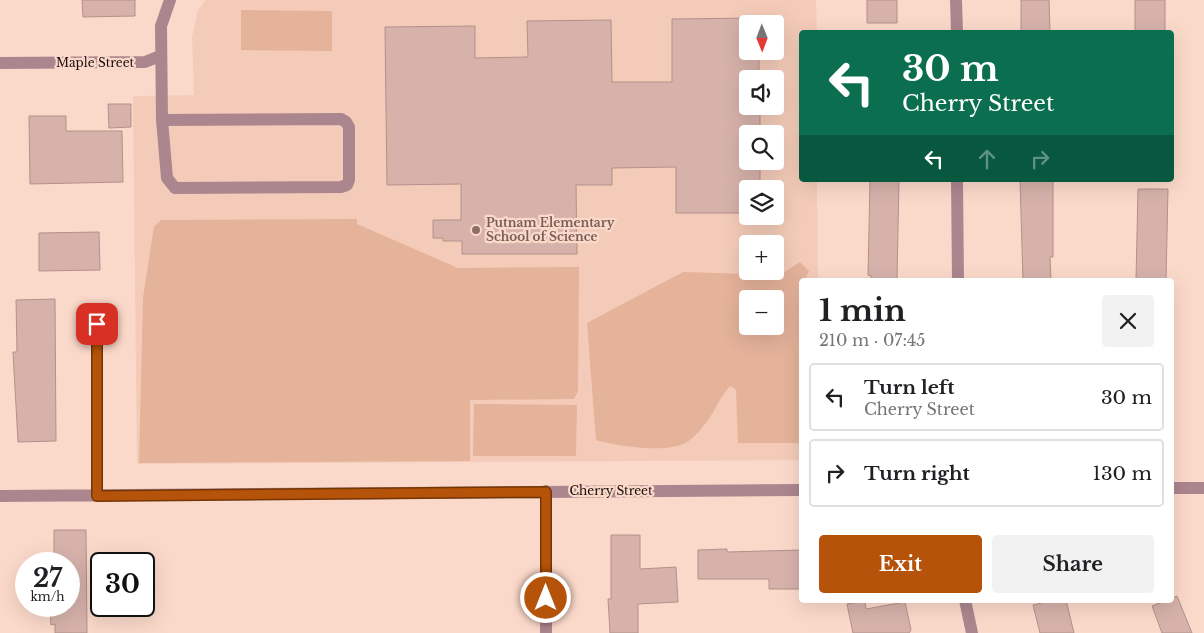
<!DOCTYPE html>
<meta charset="utf-8">
<style>
:root{--surface:#fff;--page:#f2f2f2;--text:#202124;--muted:#757577;--line:#e0e0e0;--accent:#b45309}
body{margin:0;font-family:"Libre Baskerville",serif;background:var(--page);color:var(--text);height:100vh;display:flex;flex-direction:column;font-size:19px;white-space:nowrap}
*{box-sizing:border-box;margin:0}
p{font-size:16px;color:var(--muted)}
.icon{flex:none;width:28px;height:28px;fill:none;stroke:currentColor;stroke-width:2;stroke-linecap:round;stroke-linejoin:round}
.map{position:relative;flex:1;overflow:hidden}
.panel{position:absolute;left:799px;top:278px;width:375px;height:325px;display:flex;flex-direction:column;background:var(--surface);border-radius:5px;box-shadow:0 5px 20px #0002}
.panel>*{flex:none}
.guide{position:absolute;left:799px;top:30px;width:375px;height:152px;border-radius:5px;box-shadow:0 5px 20px #0002;background:#0b6e4f;color:#fff;overflow:hidden}
.needle{width:32px;rotate:179deg}
.fabs{position:absolute;left:739px;top:15px;display:grid;gap:10px}
.fabs a{display:grid;place-items:center;width:45px;height:45px;border-radius:5px;background:var(--surface);box-shadow:0 5px 20px #0002;font-size:25px}
.speed{position:absolute;left:15px;top:552px;display:flex;gap:10px;font-size:25px;font-weight:700;text-align:center}
.speed>*{display:grid;place-content:center;width:65px;height:65px;border-radius:50%;background:var(--surface);box-shadow:0 5px 20px #0002;line-height:1}
.speed small{font-size:12px;font-weight:400}
.speed .limit{border:2px solid #111;border-radius:8px;background:#fff;color:#111}
.pin{position:absolute;display:grid;place-items:center;width:42px;height:42px;color:#fff;margin:-21px;border-radius:10px;box-shadow:0 2px 8px #0006}
.me{position:absolute;width:55px;margin:-28px;rotate:0deg;stroke-linejoin:round;filter:drop-shadow(0 0 4px #0008)}
.turn{display:flex;align-items:center;gap:18px;height:105px;padding:0 20px;font-size:22px}
.turn .icon{width:65px;height:65px;stroke-width:2.5}
.turn b{display:block;font-size:35px;line-height:42px}
.lanes{display:flex;align-items:center;height:48px;padding:0 20px;background:#0003;justify-content:center;gap:25px;direction:ltr}
.lanes .off{opacity:.35}
.round{display:grid;place-items:center;flex:none;width:52px;height:52px;border-radius:5px;background:var(--page)}
.head{display:flex;align-items:center;justify-content:space-between;height:85px;padding:0 20px}
h1{font-size:30px;font-weight:700;line-height:38px}
.primary-button{display:flex;gap:10px;margin-top:auto;padding:10px 20px}
.primary-button a{flex:1;height:58px;border-radius:5px;background:var(--accent);color:#fff;font-size:20px;font-weight:700;line-height:58px;text-align:center}
.primary-button a+a{background:var(--page);color:var(--text)}
ul{padding:0;list-style:none}
li{display:flex;align-items:center;gap:15px;height:68px;margin:0 10px 8px;padding:0 10px;border:2px solid var(--line);border-radius:5px}
li div{flex:1}
li b{display:block;font-size:19px}
li em{font-style:normal}
.map>svg:first-child{display:block}
</style>
<div class="map">
<svg width="1204" height="633" viewBox="0 0 1204 633">
<rect width="100%" height="100%" fill="#fbd9ca"/>
<path fill="#f4cbb8" fill-rule="evenodd" d="M206,0H816L817,32H801V180H817L818,280H801V460L137,464L133,96L194,95L192,37L198,10ZM748,24H775V51H748ZM748,79H775V106H748ZM748,134H775V161H748ZM748,189H775V216H748ZM748,244H775V271H748ZM748,299H775V326H748Z"/>
<path fill="#e5b29a" fill-rule="evenodd" d="M241,10L332,11V51L241,50Z
M357,219V224L458,268L579,267L578,391L574,399L470,400V461L139,463L143,298L154,227L161,220Z
M800,262L809,271L805,280H801L800,293L801,443H738L736,390L731,386C723,391 715,411 708,420C702,428 695,437 687,442C668,454 616,446 596,440L587,323L683,272L780,275ZM748,299H775V326H748Z
M474,404L577,405L576,456H473Z"/>
<path fill="#d6b2ab" stroke="#b3908a" d="M82,0H135V16L83,17Z
M867,0H897V23H867Z
M1021,0H1049L1050,32H1021Z
M1135,0H1165V32H1135Z
M759,18V24H748V51H759V79H748V106H760V134H748V161H760V189H748V213H676V167L612,168V185H576L577,254H462V241H443V238H433V220H461V184L387,185L385,27L475,26V58L528,57L527,21L611,20L612,82H672V19Z
M108,104H131V127L109,128Z
M29,116H66V131H122L123,182L30,184Z
M870,180H899L897,280H871V276L868,275Z
M1020,180H1053V257H1050L1051,280H1023Z
M1138,189H1168L1166,280H1136Z
M99,232L100,270L39,271V233Z
M55,299L56,441L18,442L13,352H17L16,300Z
M54,530H86L87,633H55V624L51,625L50,607L69,606V564H54Z
M611,535H640V569L676,567L678,602L638,604V633H610L608,599H611Z
M727,549V552L801,550V589H769V579H698V550Z
M1177,596L1192,633H1162L1152,606Z
M1054,600H1066L1074,633H1040L1033,605Z
M865,601L866,609L905,602L911,630L909,633H853L847,604Z"/>
<g fill="none" stroke-linecap="round" stroke-linejoin="round">
<path stroke="#ac868e" stroke-width="12" d="M956,0L957,32
M0,63L145,62L160,56
M162,120L341,119L346,122L349,127V180L347,185L341,187L175,188L167,178L162,120L161,26L170,0
M957,180L958,280
M1171,488H1204
M0,496L801,490
M97,496V323
M965,600L972,633
M546,633V491"/>
</g>
<g fill="none" stroke-linecap="round" stroke-linejoin="round">
<g stroke="#753606" stroke-width="12">
<path id="route" d="M97,324V496L546,492V598"/>
</g>
<use href="#route" stroke="#b45309" stroke-width="9"/>
</g>
<circle fill="#8d6e63" stroke="#fbd9ca" stroke-width="2" cx="476" cy="230" r="5"/>
<g text-anchor="middle" stroke-width="4.5" stroke-linejoin="round" paint-order="stroke">
<g font-size="12" fill="#180d08" stroke="#fbd9ca">
<text x="95" y="67">Maple Street</text>
<text x="611" y="495">Cherry Street</text>
</g>
<g font-size="12" font-weight="bold" fill="#785e54" stroke="#fbd9ca" text-anchor="start">
<text x="486" y="227">Putnam Elementary<tspan x="486" dy="14">School of Science</tspan></text>
</g>
</g>
</svg>
<div class="fabs">
<a><svg class="needle" viewBox="-14 -14 28 28"><path d="M0-13l5 13h-10z" fill="#e53935"/><path d="M0 13l5-13h-10z" fill="#757577"/></svg></a>
<a><svg class="icon" aria-label="sound" viewBox="0 0 24 24"><path d="M4 9h4l5-4v14l-5-4H4zM17 9q2 3 0 6"/></svg></a>
<a><svg class="icon" aria-label="search" viewBox="0 0 24 24"><circle cx="10" cy="10" r="6"/><path d="M15 15l6 6"/></svg></a>
<a><svg class="icon" aria-label="layers" viewBox="0 0 24 24"><path d="M12 4l9 5-9 5-9-5zM3 14l9 5 9-5"/></svg></a>
<a>+</a>
<a>−</a>
</div>
<div class="speed"><div>27<small>km/h</small></div><div class="limit">30</div></div>
<div class="pin" style="left:97px;top:324px;background:#d93025"><svg class="icon" aria-label="arrive" viewBox="0 0 24 24"><path d="M6 21V4h12l-3 4 3 4H6"/></svg></div>
<svg class="me" style="left:546px;top:598px" viewBox="-20 -20 40 40"><circle r="17" fill="#b45309" stroke="#fff" stroke-width="3"/><path d="M0-11L8 9 0 5-8 9z" fill="#fff"/></svg>
<div class="guide">
<div class="turn"><svg class="icon" aria-label="left" viewBox="0 0 24 24"><path d="M17 20v-9H6M10 6l-5 5 5 5"/></svg><div><b>30 m</b>Cherry Street</div></div>
<div class="lanes"><svg class="icon" aria-label="left" viewBox="0 0 24 24"><path d="M17 20v-9H6M10 6l-5 5 5 5"/></svg><svg class="icon off" aria-label="ahead" viewBox="0 0 24 24"><path d="M12 20V5M6 11l6-6 6 6"/></svg><svg class="icon off" aria-label="right" viewBox="0 0 24 24"><path d="M7 20v-9h11M14 6l5 5-5 5"/></svg></div>
</div>
<section class="panel">
<div class="head"><div><h1>1 min</h1><p>210 m · 07:45</p></div><a class="round"><svg class="icon" aria-label="close" viewBox="0 0 24 24"><path d="M6 6l12 12M18 6L6 18"/></svg></a></div>
<ul>
<li><svg class="icon" aria-label="left" viewBox="0 0 24 24"><path d="M17 20v-9H6M10 6l-5 5 5 5"/></svg><div><b>Turn left</b><p>Cherry Street</p></div><em>30 m</em></li>
<li><svg class="icon" aria-label="right" viewBox="0 0 24 24"><path d="M7 20v-9h11M14 6l5 5-5 5"/></svg><div><b>Turn right</b></div><em>130 m</em></li>
</ul>
<div class="primary-button"><a>Exit</a><a>Share</a></div>
</section>
</div>
